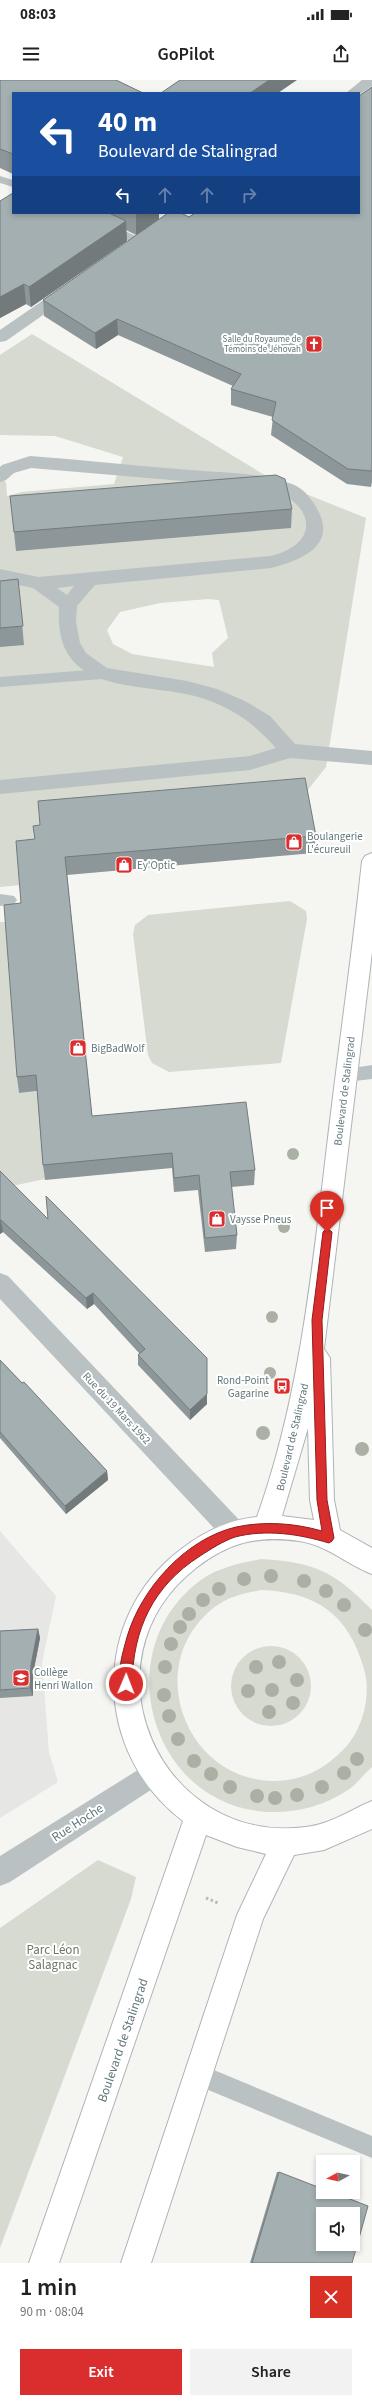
<!DOCTYPE html>
<meta charset="utf-8">
<style>
:root{--surface:#fff;--page:#f2f2f2;--text:#222;--muted:#767676;--accent:#da2e2e}
body{margin:0;font-family:"Source Sans 3",sans-serif;background:var(--page);color:var(--text);height:100vh;display:flex;flex-direction:column;font-size:15px;white-space:nowrap}
*{box-sizing:border-box;margin:0}
p{font-size:13px;color:var(--muted)}
.icon{flex:none;width:22px;height:22px;fill:none;stroke:currentColor;stroke-width:2;stroke-linecap:round;stroke-linejoin:round}
.map{position:relative;height:2183px;overflow:hidden}
.details{display:flex;flex-direction:column;background:var(--surface);flex:1}
.details>*{flex:none}
.top-card{position:absolute;left:12px;top:12px;width:348px;height:122px;border-radius:0px;box-shadow:0 2px 6px #0003;background:#1a4fa0;color:#fff;overflow:hidden}
.needle{width:26px;rotate:262deg}
.fabs{position:absolute;left:316px;top:2075px;display:grid;gap:8px}
.fabs a{display:grid;place-items:center;width:44px;height:44px;border-radius:0px;background:var(--surface);box-shadow:0 2px 6px #0003;font-size:20px}
.pin{position:absolute;display:grid;place-items:center;width:34px;height:34px;color:#fff;margin:-41px -17px;border-radius:50% 50% 50% 0;rotate:-45deg;box-shadow:0 0 4px #0007}
.pin .icon{rotate:45deg}
.me{position:absolute;width:44px;margin:-22px;rotate:1deg;stroke-linejoin:round;filter:drop-shadow(0 0 3px #0008)}
.turn{display:flex;align-items:center;gap:14px;height:84px;padding:0 20px;font-size:18px}
.turn .icon{width:52px;height:52px;stroke-width:2.5}
.turn b{display:block;font-size:28px;line-height:34px}
.lanes{display:flex;align-items:center;height:38px;padding:0 20px;background:#0003;justify-content:center;gap:20px;direction:ltr}
.lanes .off{opacity:.35}
.round{display:grid;place-items:center;flex:none;width:42px;height:42px;border-radius:0px;background:var(--page)}
.summary{display:flex;align-items:center;justify-content:space-between;height:68px;padding:0 20px}
h1{font-size:24px;font-weight:600;line-height:30px}
.cta{display:flex;gap:8px;margin-top:auto;padding:8px 20px}
.cta a{flex:1;height:46px;border-radius:0px;background:var(--accent);color:#fff;font-size:16px;font-weight:600;line-height:46px;text-align:center}
.cta a+a{background:var(--page);color:var(--text)}
.status{display:flex;justify-content:space-between;align-items:center;height:28px;padding:0 20px;background:var(--surface);direction:ltr}
.status svg{height:11px;fill:currentColor}
header{display:flex;justify-content:space-between;align-items:center;height:52px;padding:0 20px;background:var(--surface);font-size:18px;font-weight:600}
.map>svg:first-child{display:block}
</style>
<div class="status"><b>08:03</b><svg viewBox="0 0 49 12"><path d="M0 12V9h3v3zM5 12V6h3v6zM10 12V3h3v9zM15 12V0h3v12zM26 1h20v11H26zM47 4h2v5h-2z"/></svg></div>
<header><svg class="icon" aria-label="menu" viewBox="0 0 24 24"><path d="M4 6h16M4 12h16M4 18h16"/></svg>GoPilot<svg class="icon" aria-label="share" viewBox="0 0 24 24"><path d="M12 15V3M7 8l5-5 5 5M5 13v7h14v-7"/></svg></header>
<div class="map">
<svg width="372" height="2183" viewBox="0 0 372 2183">
<rect width="100%" height="100%" fill="#f5f5f2"/>
<path fill="#e6e6e5" d="M0,1451L56,1516L42,1583L49,1672L58,1702L0,1738Z"/>
<path fill="#d6dad1" fill-rule="evenodd" d="M32,254L276,402L366,438L326,687L303,716L42,763L21,805L0,807V393L6,403L7,416L22,412L114,404L123,377L55,356L0,355V275ZM208,519L219,520L228,558L212,573L214,587L132,574L113,564L107,550L120,532L160,523Z
M290,821L306,831L307,839L281,983L169,992L152,983L148,975L133,854L135,845L148,835Z
M0,842H6L19,1013L38,1011L45,1099L7,1107L0,1096Z
M261,1479C315,1482 335,1492 372,1530V1687C364,1694 357,1704 348,1710C324,1726 297,1733 268,1732C150,1726 106,1569 201,1500C219,1487 241,1483 261,1479ZM261,1510C317,1512 349,1535 364,1589C372,1616 362,1652 342,1671C322,1691 299,1702 270,1701C181,1696 143,1580 216,1526C230,1516 246,1513 261,1510Z
M231 1606a40 40 0 1 1 80 0a40 40 0 1 1-80 0Z
M98,1780L136,1797L131,1819L0,2168V1848Z"/>
<g fill="none" stroke-linecap="round" stroke-linejoin="round">
<g stroke="#adb5b7" stroke-width="2">
<path id="secondary" d="M372,773V872L324,1269L330,1278L334,1420L340,1450L372,1468V1494C346,1484 327,1465 299,1461C257,1455 228,1463 196,1488C78,1580 159,1766 306,1747C331,1744 350,1730 372,1721V1749L324,1770L294,1775L263,1839L151,2183H121L237,1835L266,1774L237,1767L206,1755L59,2183H29L183,1741C93,1673 90,1539 180,1470C203,1452 228,1440 257,1437C300,1317 312,1191 327,1066C338,971 352,876 362,781L365,776ZM308,1348L310,1420L314,1440L282,1436Z"/>
</g>
<path stroke="#b7bbbc" stroke-width="3" stroke-dasharray="2.5 2.5" stroke-linecap="butt" d="M206,1818L218,1823"/>
<path fill="#bac1c2" fill-rule="evenodd" d="M0,96L13,100V107L0,103Z
M72,133H88L146,161L140,165L136,164Z
M102,589L107,590L109,594L107,598L102,599L0,607V597Z
M0,814L14,816L17,820L14,824L0,826Z
M372,985V999L346,1002L340,1000L338,995L340,990Z
M197,1983L372,2056V2078L189,2002L186,1994L189,1986Z"/>
<path fill="#bac1c2" fill-rule="evenodd" d="M362,0H372V6L359,15V13H346Z
M67,206L73,208L75,211L73,214L6,261L0,262V250L61,208Z
M30,376C84,380 137,386 190,390C224,393 260,392 292,404C303,408 310,417 316,427C339,465 302,480 271,488L95,505L77,526L76,542L80,563L86,573L107,588L187,601L217,609L245,621L270,636L295,664L372,671V685L290,678L250,690L0,714V700L250,676L276,668C254,644 236,630 205,619C145,599 53,621 59,527L33,508L0,501V489L38,497L271,476C326,462 311,418 264,408L31,388L14,393L6,400L0,402V387L2,385ZM74,506L67,515L57,508Z
M0,1193L8,1196L244,1445L247,1453L244,1461L235,1465L226,1461L0,1219Z"/>
<path fill="#bac1c2" fill-rule="evenodd" d="M154,1680L163,1684L167,1693L163,1702L10,1802L0,1806V1776Z"/>
<use href="#secondary" fill="#fff" fill-rule="evenodd"/>
</g>
<g fill="#aab1a4">
<circle cx="293" cy="1074" r="6"/>
<circle cx="284" cy="1147" r="6"/>
<circle cx="272" cy="1237" r="6"/>
<circle cx="270" cy="1293" r="6"/>
<circle cx="263" cy="1353" r="7"/>
<circle cx="362" cy="1369" r="7"/>
<circle cx="271" cy="1496" r="7"/>
<circle cx="244" cy="1499" r="7"/>
<circle cx="304" cy="1501" r="7"/>
<circle cx="219" cy="1509" r="7"/>
<circle cx="326" cy="1511" r="7"/>
<circle cx="203" cy="1520" r="7"/>
<circle cx="344" cy="1525" r="7"/>
<circle cx="189" cy="1534" r="7"/>
<circle cx="180" cy="1547" r="7"/>
<circle cx="365" cy="1550" r="7"/>
<circle cx="171" cy="1564" r="7"/>
<circle cx="279" cy="1582" r="7"/>
<circle cx="165" cy="1587" r="7"/>
<circle cx="256" cy="1587" r="7"/>
<circle cx="297" cy="1600" r="7"/>
<circle cx="272" cy="1610" r="7"/>
<circle cx="248" cy="1611" r="7"/>
<circle cx="164" cy="1615" r="7"/>
<circle cx="293" cy="1623" r="7"/>
<circle cx="269" cy="1632" r="7"/>
<circle cx="169" cy="1636" r="7"/>
<circle cx="178" cy="1659" r="7"/>
<circle cx="357" cy="1679" r="7"/>
<circle cx="194" cy="1681" r="7"/>
<circle cx="344" cy="1693" r="7"/>
<circle cx="211" cy="1694" r="7"/>
<circle cx="230" cy="1707" r="7"/>
<circle cx="322" cy="1707" r="7"/>
<circle cx="297" cy="1715" r="7"/>
<circle cx="257" cy="1716" r="7"/>
<circle cx="275" cy="1718" r="7"/>
</g>
<path fill="#8d9698" d="M0,0L13,13V94L0,88Z
M372,7V402L371,407L347,404L271,355L273,337L231,325V309L233,306L118,255L96,269L44,236L43,220L189,137Z
M0,121L13,133H159V139L136,155L126,150L127,161L31,227L26,224L0,238Z
M10,416L292,429L291,448L16,471Z
M18,499L24,565L0,567V501Z
M316,756L314,773L67,795L92,1036L255,1090L254,1105L231,1107L237,1155L236,1169L205,1172L198,1110L174,1112L172,1088L45,1100L43,1085L37,1011L19,1013L17,997L21,823L35,759Z
M0,1091L207,1324L190,1340L138,1285V1275L139,1273L94,1224L87,1229L3,1152L0,1154Z
M0,1280L107,1391L108,1400L66,1434L0,1358Z
M38,1549L40,1558L33,1594V1616L0,1618V1551Z
M277,2092H279L352,2183H250Z"/>
<path fill="#737a7c" d="M269,0H297L278,13H250Z
M138,133H159V139L136,155V135Z
M126,141L127,161L31,227L29,207Z
M24,204L26,224L0,238V217Z
M117,239L118,255L96,269L95,253Z
M1,1140L3,1152L0,1154V1141Z
M93,1213L94,1224L87,1229L86,1218Z
M207,1314V1324L190,1340V1330Z
M107,1391L108,1400L66,1434L65,1426Z
M38,1549L40,1558L33,1594V1616L30,1608L31,1585Z"/>
<path fill="#a4afb1" stroke="#737a7c" fill-rule="evenodd" d="M0,0H116L143,13H13V74L0,69Z
M180,0H269L250,13H161Z
M372,7V391L348,389L272,340L276,322L231,309L241,294L117,239L95,253L43,220L168,133H181L189,137L195,133H359V16Z
M13,113V133H109L126,141L29,207L24,204L0,217V121Z
M276,395L285,399L292,429L14,452L10,416Z
M18,499L23,546L0,548V501Z
M305,698L316,756L65,777L92,1036L246,1022L255,1090L230,1092L237,1155L205,1158L199,1095L174,1098L172,1073L43,1085L36,995L17,997L4,825L21,823L16,761L35,759L33,746L40,745L38,721Z
M0,1091L48,1139L46,1116L207,1278V1314L190,1330L138,1275L145,1269L93,1213L86,1218L1,1140L0,1141Z
M0,1280L22,1303L24,1302L107,1391L65,1426L0,1352Z
M38,1549L31,1585L30,1608L0,1610V1551Z
M279,2092L323,2109V2112H332L368,2126L352,2183H252ZM323,2134H353V2164H323Z"/>
<path fill="#da2e2e" stroke="#8e1e1e" d="M327,1148L332,1152L322,1240L327,1420L334,1458L332,1461L329,1463C299,1454 266,1449 235,1457C223,1461 211,1469 200,1476C153,1506 133,1549 132,1604L130,1608H122C116,1593 123,1572 127,1557C141,1509 185,1459 236,1447C265,1441 294,1443 322,1451L317,1420L312,1240L323,1152Z"/>
<defs>
<g id="church-square" transform="scale(0.9)"><rect x="-9" y="-9" width="18" height="18" rx="4" fill="#da2e2e" stroke="#fff"/><path d="M-1.2-6h2.4v3.5h3.3v2.4h-3.3V6h-2.4V-.1h-3.3v-2.4h3.3Z" fill="#fff"/></g>
<g id="shop-square" transform="scale(0.9)"><rect x="-9" y="-9" width="18" height="18" rx="4" fill="#da2e2e" stroke="#fff"/><path d="M-5-2.5h2.3a2.7 3.5 0 0 1 5.4 0H5L5.5 6h-11ZM-1.5-2.5h3a1.5 2.3 0 0 0-3 0Z" fill="#fff"/></g>
<g id="bus-square" transform="scale(0.9)"><rect x="-9" y="-9" width="18" height="18" rx="4" fill="#da2e2e" stroke="#fff"/><path d="M-5-6H5V4H4V6H2V4H-2V6H-4V4H-5ZM-3.5-4V0h7V-4ZM-3.5 1.2v1.5H-2V1.2ZM2 1.2v1.5H3.5V1.2Z" fill="#fff"/></g>
<g id="school-square" transform="scale(0.9)"><rect x="-9" y="-9" width="18" height="18" rx="4" fill="#da2e2e" stroke="#fff"/><path d="M0-5L7-2L0 1L-7-2ZM-4 1L0 2.5L4 1V4Q0 6-4 4Z" fill="#fff"/></g>
</defs>
<g fill-rule="evenodd">
<use href="#church-square" x="314" y="264"/>
<use href="#shop-square" x="294" y="762"/>
<use href="#shop-square" x="124" y="785"/>
<use href="#shop-square" x="78" y="968"/>
<use href="#shop-square" x="217" y="1139"/>
<use href="#bus-square" x="282" y="1306"/>
<use href="#school-square" x="21" y="1598"/>
</g>
<g text-anchor="middle" stroke-width="4" stroke-linejoin="round" paint-order="stroke">
<g font-size="9" fill="#62777b" stroke="#fff" text-anchor="end">
<text x="301" y="262">Salle du Royaume de<tspan x="301" dy="10">Témoins de Jéhovah</tspan></text>
</g>
<g font-size="11" fill="#62777b" stroke="#fff" text-anchor="start">
<text x="307" y="760">Boulangerie<tspan x="307" dy="13">L'écureuil</tspan></text>
<text x="137" y="789">Ey'Optic</text>
<text x="91" y="972">BigBadWolf</text>
<text x="230" y="1143">Vaysse Pneus</text>
<text x="269" y="1304" text-anchor="end">Rond-Point<tspan x="269" dy="13">Gagarine</tspan></text>
<text x="34" y="1596">Collège<tspan x="34" dy="13">Henri Wallon</tspan></text>
</g>
<g font-size="11" fill="#62777b" stroke="#fff">
<text transform="translate(344 1011) rotate(-83)" y="4">Boulevard de Stalingrad</text>
<text transform="translate(117 1328) rotate(47)" y="4">Rue du 19 Mars 1962</text>
<text transform="translate(292 1357) rotate(-77)" y="4">Boulevard de Stalingrad</text>
</g>
<g font-size="13" fill="#62777b" stroke="#fff">
<text transform="translate(77 1742) rotate(-33)" y="5">Rue Hoche</text>
<text transform="translate(122 1960) rotate(-71)" y="5">Boulevard de Stalingrad</text>
</g>
<g font-size="13" fill="#6d7964" stroke="#fff">
<text x="53" y="1874">Parc Léon<tspan x="53" dy="15">Salagnac</tspan></text>
</g>
</g>
</svg>
<div class="fabs">
<a><svg class="needle" viewBox="-14 -14 28 28"><path d="M0-13l5 13h-10z" fill="#e53935"/><path d="M0 13l5-13h-10z" fill="#767676"/></svg></a>
<a><svg class="icon" aria-label="sound" viewBox="0 0 24 24"><path d="M4 9h4l5-4v14l-5-4H4zM17 9q2 3 0 6"/></svg></a>
</div>
<div class="pin" style="left:327px;top:1152px;background:#d93025"><svg class="icon" aria-label="arrive" viewBox="0 0 24 24"><path d="M6 21V4h12l-3 4 3 4H6"/></svg></div>
<svg class="me" style="left:126px;top:1604px" viewBox="-20 -20 40 40"><circle r="17" fill="#da2e2e" stroke="#fff" stroke-width="3"/><path d="M0-11L8 9 0 5-8 9z" fill="#fff"/></svg>
<div class="top-card">
<div class="turn"><svg class="icon" aria-label="left" viewBox="0 0 24 24"><path d="M17 20v-9H6M10 6l-5 5 5 5"/></svg><div><b>40 m</b>Boulevard de Stalingrad</div></div>
<div class="lanes"><svg class="icon" aria-label="left" viewBox="0 0 24 24"><path d="M17 20v-9H6M10 6l-5 5 5 5"/></svg><svg class="icon off" aria-label="ahead" viewBox="0 0 24 24"><path d="M12 20V5M6 11l6-6 6 6"/></svg><svg class="icon off" aria-label="ahead" viewBox="0 0 24 24"><path d="M12 20V5M6 11l6-6 6 6"/></svg><svg class="icon off" aria-label="right" viewBox="0 0 24 24"><path d="M7 20v-9h11M14 6l5 5-5 5"/></svg></div>
</div>
</div>
<section class="details">
<div class="summary"><div><h1>1 min</h1><p>90 m · 08:04</p></div><a class="round" style="background:#d93025;color:#fff"><svg class="icon" aria-label="close" viewBox="0 0 24 24"><path d="M6 6l12 12M18 6L6 18"/></svg></a></div>
<div class="cta"><a>Exit</a><a>Share</a></div>
</section>
